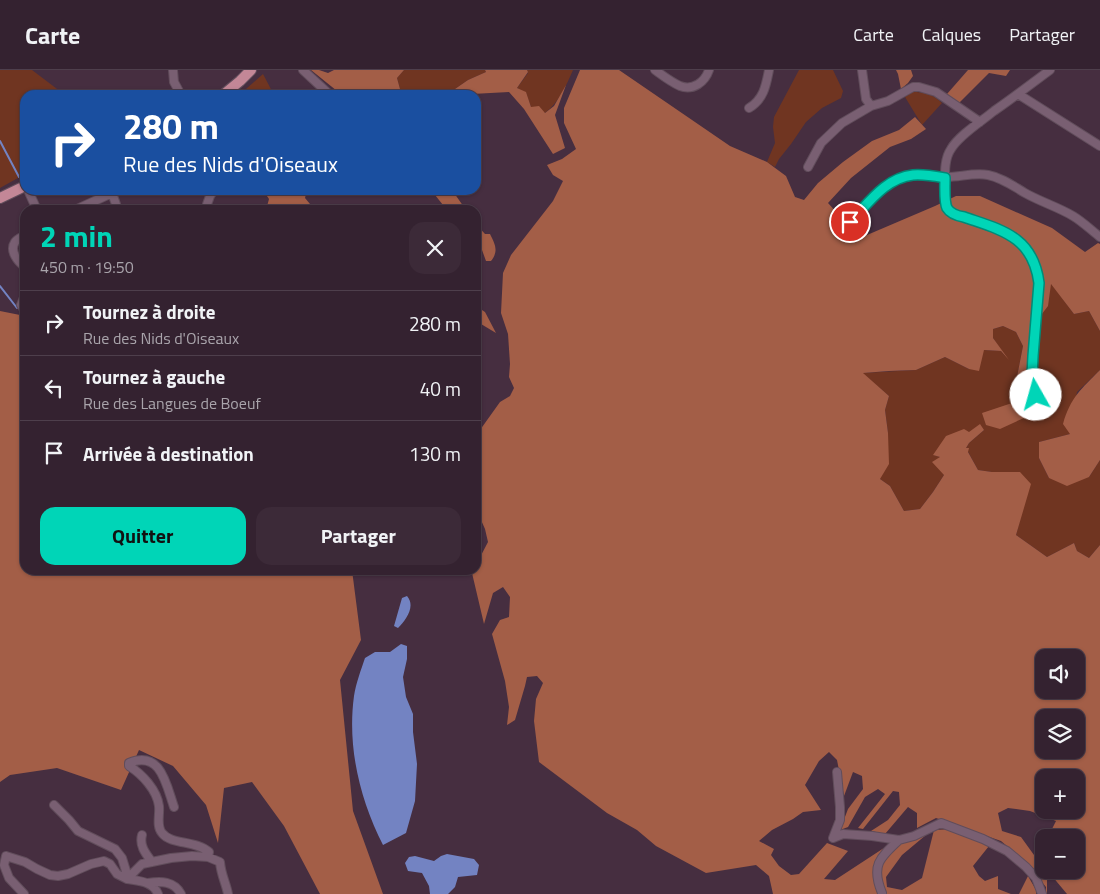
<!DOCTYPE html>
<html lang="fr">
<meta charset="utf-8">
<style>
:root{--surface:#342230;--page:#3c2a38;--text:#f1f3f6;--muted:#a9a4ab;--line:#4e3f4c;--accent:#00d5b7}
body{margin:0;font-family:"Titillium Web",sans-serif;background:var(--page);color:var(--text);height:100vh;display:flex;flex-direction:column;font-size:19px;white-space:nowrap}
*{box-sizing:border-box;margin:0}
p{font-size:16px;color:var(--muted)}
.icon{flex:none;width:28px;height:28px;fill:none;stroke:currentColor;stroke-width:2;stroke-linecap:round;stroke-linejoin:round}
.map{position:relative;flex:1;overflow:hidden}
.side{position:absolute;left:20px;top:135px;width:461px;height:370px;display:flex;flex-direction:column;background:var(--surface);border-radius:15px;box-shadow:0 1px 4px #0004,0 0 0 1px var(--line)}
.side>*{flex:none}
.top-card{position:absolute;left:20px;top:20px;width:461px;height:105px;border-radius:15px;box-shadow:0 1px 4px #0004,0 0 0 1px var(--line);background:#1a4fa0;color:#fff;overflow:hidden}
.tools{position:absolute;left:1035px;top:579px;display:grid;gap:10px}
.tools a{display:grid;place-items:center;width:50px;height:50px;border-radius:10px;background:var(--surface);box-shadow:0 1px 4px #0004,0 0 0 1px var(--line);font-size:25px}
.pin{position:absolute;display:grid;place-items:center;width:42px;height:42px;color:#fff;margin:-21px;border:2px solid #fff;border-radius:50%;box-shadow:0 1px 5px #0007}
.me{position:absolute;width:55px;margin:-28px;rotate:353deg;stroke-linejoin:round;filter:drop-shadow(0 0 4px #0008)}
.turn{display:flex;align-items:center;gap:18px;height:105px;padding:0 20px;font-size:22px}
.turn .icon{width:65px;height:65px;stroke-width:2.5}
.turn b{display:block;font-size:35px;line-height:42px}
.round{display:grid;place-items:center;flex:none;width:52px;height:52px;border-radius:15px;background:var(--page)}
.head{display:flex;align-items:center;justify-content:space-between;height:85px;padding:0 20px}
h1{font-size:30px;font-weight:700;line-height:38px;color:var(--accent)}
.cta{display:flex;gap:10px;margin-top:auto;padding:10px 20px}
.cta a{flex:1;height:58px;border-radius:15px;background:var(--accent);color:#111;font-size:20px;font-weight:700;line-height:58px;text-align:center}
.cta a+a{background:var(--page);color:var(--text)}
ul{padding:0;list-style:none}
li{display:flex;align-items:center;gap:15px;height:65px;padding:0 20px;border-top:1px solid var(--line)}
li div{flex:1}
li b{display:block;font-size:19px}
li em{font-style:normal}
header{display:flex;align-items:center;gap:30px;box-sizing:border-box;height:70px;padding:0 25px;background:var(--surface);border-bottom:1px solid var(--line)}
header strong{font-size:24px}
nav{display:flex;gap:28px;margin-inline-start:auto;font-size:18px}
.map>svg:first-child{display:block}
</style>
<header>
<strong>Carte</strong>
<nav><a>Carte</a><a>Calques</a><a>Partager</a></nav>
</header>
<div class="map">
<svg width="1100" height="824" viewBox="0 0 1100 824">
<rect width="100%" height="100%" fill="#462e40"/>
<path fill="#703521" d="M0,0H32L65,25H25V104L0,118Z
M404,0H485L486,2L468,10L455,19L433,24L400,19L397,8Z
M527,0H573C566,16 559,32 545,43L531,37L526,23L517,18L528,3Z
M799,0H833L843,21L841,28L822,38L806,52L791,74L779,89L775,97L767,92L775,73L773,57L774,47Z
M263,4L274,25H239Z
M912,22C924,22 933,24 942,33L922,55L905,27Z
M1051,213L1074,244L1089,241L1100,261V300L1077,322L1070,364L1039,372V388L1049,408L1089,407L1100,390V475L1089,488L1077,481L1074,473L1047,487L1016,465L1021,446L1020,402H992L978,400L966,378L969,373L984,360L969,362L934,385L940,387L944,405L933,422L920,439L904,441L890,416L880,409L888,363L885,340L889,326L862,303L916,300L945,287L969,299L984,280L1001,281L1005,286L993,268V259L1003,256L1016,262L1023,276L1016,312L1028,332V304L1032,257Z"/>
<path fill="#a35e47" fill-rule="evenodd" d="M311,0H319L328,3L334,0H404L397,8L400,19L388,25H342Z
M485,0H527L528,2L517,18L526,22L531,37L539,36L545,43L554,36L566,15L555,45L565,78L553,84L524,39L509,22L472,24L471,25H432L455,19L468,10L486,2Z
M580,0H619L730,76L767,92L786,106L795,127L804,130L818,113L843,92L872,71L899,60L915,47L926,59L911,69L890,77L851,108L828,133L838,144L849,162L867,165L935,136L956,126H980L1052,158L1085,182L1098,173L1100,174V261L1089,241L1074,244L1051,214L1048,236L1032,257L1028,304V332L1026,347L1000,359L986,355L982,343L1024,329L1016,312L1023,276L1016,262L1003,256L993,259V268L1009,290L1001,281L984,280L979,301L969,299L945,287L916,300L889,301L863,303L889,326L885,340L888,363L889,394L880,409L890,416L904,441L920,439L933,422L944,405L932,392L940,387L933,385L946,366L964,359L969,362L980,354L984,360L969,373L966,378H969L968,382L978,400L992,402H1020L1031,414L1016,465L1047,487L1074,473L1077,481L1089,488L1100,475V824H1067L1052,806L1049,800H1076V768L1048,767L1056,751L1030,741L1008,738L998,743L1002,761L1021,767L1047,803V824H1046V817L1026,792L1001,771L936,748L917,758V743L908,737L885,764L871,761L888,750L900,735L899,722L893,721L863,759L858,758L885,724L878,719L865,727L848,757L840,760L848,739L863,719L862,706L853,702L844,726L837,690L829,682L819,691L805,715L821,740L803,742L793,749L772,760L759,771L774,779L771,785L779,796L791,805L799,804L827,773L848,781L824,809L835,810L890,774H899L926,765L902,785L886,807L887,817L902,820L922,808L934,760L952,759L989,776L973,796L979,806L985,811L998,806V819L1011,824H773L769,806L756,795L706,803L656,776L637,760L607,743L539,692L534,651L536,629L543,613L537,606L527,607L525,616L515,650L507,655L509,637L505,611L492,564L500,550L509,547L510,527L503,517L493,523L484,554L472,503L473,500H476V495L488,472L485,459L477,441L476,433V371L480,360L500,332L510,326L514,318L509,307L510,294L508,264L501,243L503,203L511,185L553,131L563,111L553,105L547,95L562,89L576,79L564,53V38ZM1044,588H1076V620H1044ZM1044,648H1076V680H1044ZM1044,708H1076V740H1044Z
M896,0H911L913,6L908,13L901,19L898,4Z
M968,0H1010L1006,6L989,3L959,33L947,24Z
M263,120H292L295,123L297,120H307L305,128L315,140H266L269,129Z
M431,120H452L466,140H447Z
M476,154L485,164H490C495,174 499,181 491,191H486L482,180L476,174Z
M476,236L485,242L496,263L481,254L476,264Z
M0,241L25,246V500H352L361,570L340,610L353,741L383,824H320L284,756L252,712L224,718L218,773L206,735L173,696L139,680L121,720L57,698L10,705L0,712Z
M1100,300V390L1089,407L1067,416L1049,408L1039,388V372L1070,364L1063,354C1070,328 1082,318 1100,300Z
M1028,806L1036,820V824H1019Z"/>
<path fill="#7383c2" d="M407,526C416,536 406,550 398,558L394,556L402,528Z
M401,574L407,576V589L403,607L406,627L413,644V662L417,694L415,731L406,763L383,775C360,730 347,677 354,626C356,613 361,600 365,588L375,582H390Z
M447,784L474,789L479,795L477,805L458,807L455,817L448,824H430L429,816L422,803L408,801L405,793L409,787L415,786L434,791L441,786Z"/>
<g fill="none" stroke-linecap="round" stroke-linejoin="round">
<path stroke="#7383c2" stroke-width="2" d="M0,71L19,107
M0,216L17,238"/>
<g stroke="#614d5b" stroke-width="10">
<path id="minor" d="M173,0L174,12L181,25
M303,0L330,25
M655,0C662,5 671,12 680,16C693,21 705,12 709,0
M862,0L866,29L871,36
M1018,24L1100,76
M749,38C764,29 766,15 769,0
M808,97L821,73L842,53L871,36L888,31L913,17H919L936,22L980,52
M28,120L37,140
M75,140L112,123L118,140
M205,140L210,126L214,120
M850,152C864,138 877,120 894,111C910,102 926,106 943,107C958,108 973,102 988,105C1003,108 1013,116 1025,123C1041,132 1058,137 1073,146C1083,152 1091,160 1100,167
M25,165C22,167 17,169 15,172C9,181 18,192 25,197
M25,225L21,235L25,241
M1035,325L1032,306L1033,286L1039,213C1032,158 990,160 950,142C944,134 946,125 945,116C945,104 944,89 951,79C959,65 982,51 994,41C1013,28 1031,14 1050,0
M837,702L840,737V750L833,768L843,764L872,766L899,770L914,766L941,753L983,769L1007,781L1026,797L1036,808L1042,824
M142,765C139,776 146,784 152,792
M208,787L220,792C221,805 226,813 228,824
M127,809L142,794L171,788L192,786L208,787L209,782C196,770 171,775 162,763C156,756 160,745 159,736C157,720 142,704 129,696V693C161,680 166,714 174,737
M127,809C138,811 153,811 158,824
M148,813C161,811 174,811 181,824
M882,823C871,796 879,788 899,770
M24,824L9,808L4,795L6,786L25,792L37,799L50,805L58,806L68,804L91,794L104,791L110,794L117,804L127,809L126,801L122,788L115,779L78,761L69,750L54,735"/>
</g>
<g stroke="#614d5b" stroke-width="12">
<path id="major" d="M223,25L240,11L251,0
M0,128L25,116"/>
</g>
<use href="#minor" stroke="#795f72" stroke-width="8"/>
<use href="#major" stroke="#c38797" stroke-width="10"/>
</g>
<g fill="none" stroke-linecap="round" stroke-linejoin="round">
<g stroke="#008a77" stroke-width="12">
<path id="route" d="M850,152C868,134 885,108 913,105C924,104 934,106 945,108C945,115 944,132 947,138C950,143 958,146 964,147C1001,160 1033,166 1039,213L1033,286L1032,306L1036,325"/>
</g>
<use href="#route" stroke="#00d5b7" stroke-width="9"/>
</g>
</svg>
<div class="tools">
<a><svg class="icon" aria-label="sound" viewBox="0 0 24 24"><path d="M4 9h4l5-4v14l-5-4H4zM17 9q2 3 0 6"/></svg></a>
<a><svg class="icon" aria-label="layers" viewBox="0 0 24 24"><path d="M12 4l9 5-9 5-9-5zM3 14l9 5 9-5"/></svg></a>
<a>+</a>
<a>−</a>
</div>
<div class="pin" style="left:850px;top:152px;background:#d93025"><svg class="icon" aria-label="arrive" viewBox="0 0 24 24"><path d="M6 21V4h12l-3 4 3 4H6"/></svg></div>
<svg class="me" style="left:1036px;top:325px" viewBox="-20 -20 40 40"><circle r="19" fill="#fff"/><path d="M0-13L10 11 0 6-10 11z" fill="#00d5b7"/></svg>
<div class="top-card">
<div class="turn"><svg class="icon" aria-label="right" viewBox="0 0 24 24"><path d="M7 20v-9h11M14 6l5 5-5 5"/></svg><div><b>280 m</b>Rue des Nids d'Oiseaux</div></div>
</div>
<section class="side">
<div class="head"><div><h1>2 min</h1><p>450 m · 19:50</p></div><a class="round"><svg class="icon" aria-label="close" viewBox="0 0 24 24"><path d="M6 6l12 12M18 6L6 18"/></svg></a></div>
<ul>
<li><svg class="icon" aria-label="right" viewBox="0 0 24 24"><path d="M7 20v-9h11M14 6l5 5-5 5"/></svg><div><b>Tournez à droite</b><p>Rue des Nids d'Oiseaux</p></div><em>280 m</em></li>
<li><svg class="icon" aria-label="left" viewBox="0 0 24 24"><path d="M17 20v-9H6M10 6l-5 5 5 5"/></svg><div><b>Tournez à gauche</b><p>Rue des Langues de Boeuf</p></div><em>40 m</em></li>
<li><svg class="icon" aria-label="arrive" viewBox="0 0 24 24"><path d="M6 21V4h12l-3 4 3 4H6"/></svg><div><b>Arrivée à destination</b></div><em>130 m</em></li>
</ul>
<div class="cta"><a>Quitter</a><a>Partager</a></div>
</section>
</div>
